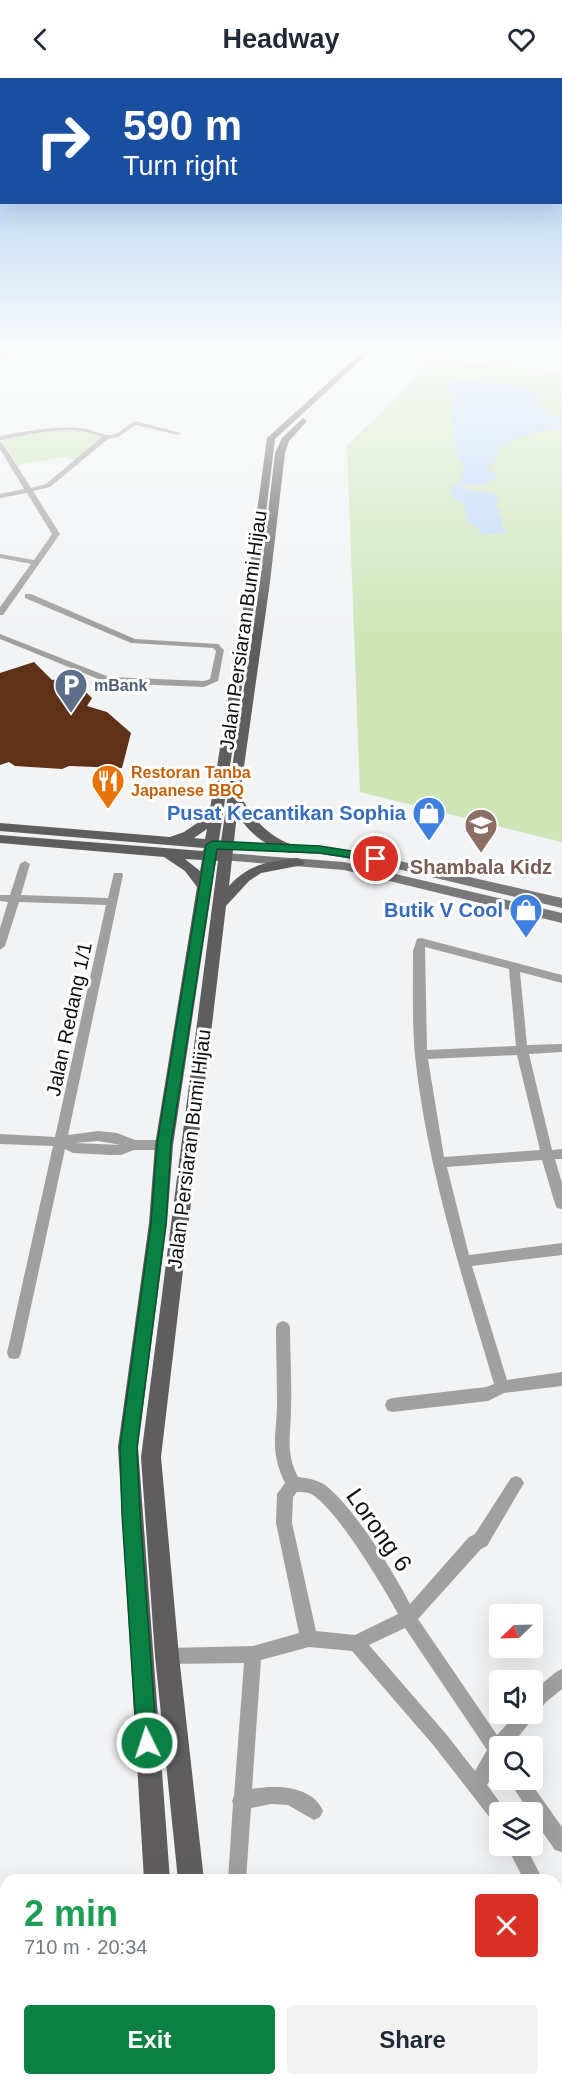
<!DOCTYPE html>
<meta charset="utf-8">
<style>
:root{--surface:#fff;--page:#f2f2f3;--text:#1f2937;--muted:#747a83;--accent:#0b8043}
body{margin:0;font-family:Arial,sans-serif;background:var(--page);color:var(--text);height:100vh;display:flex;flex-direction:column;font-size:22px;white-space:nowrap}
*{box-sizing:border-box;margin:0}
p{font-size:20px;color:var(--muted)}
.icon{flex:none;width:33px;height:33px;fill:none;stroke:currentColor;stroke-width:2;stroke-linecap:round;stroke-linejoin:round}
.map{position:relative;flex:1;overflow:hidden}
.details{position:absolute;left:0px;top:1796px;width:562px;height:212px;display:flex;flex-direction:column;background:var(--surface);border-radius:18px 18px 0 0;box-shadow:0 6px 24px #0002}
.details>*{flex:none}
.hud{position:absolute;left:0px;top:0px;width:562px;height:126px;box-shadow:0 6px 24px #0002;background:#1a4fa0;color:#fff;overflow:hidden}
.needle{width:39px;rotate:247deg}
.tools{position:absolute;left:489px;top:1526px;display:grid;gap:12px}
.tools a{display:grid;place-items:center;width:54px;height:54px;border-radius:6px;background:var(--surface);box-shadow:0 6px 24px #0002;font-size:30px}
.pin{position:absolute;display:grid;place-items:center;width:51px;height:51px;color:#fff;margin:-26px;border:3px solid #fff;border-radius:50%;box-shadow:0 2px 6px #0007}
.me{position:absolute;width:66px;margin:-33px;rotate:356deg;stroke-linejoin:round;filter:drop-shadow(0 0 4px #0008)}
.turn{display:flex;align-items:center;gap:21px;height:126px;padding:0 24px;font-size:27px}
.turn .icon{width:78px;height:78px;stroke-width:2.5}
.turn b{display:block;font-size:42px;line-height:51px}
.round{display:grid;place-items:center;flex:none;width:63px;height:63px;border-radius:6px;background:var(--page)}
.summary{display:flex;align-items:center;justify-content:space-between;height:102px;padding:0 24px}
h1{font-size:36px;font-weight:700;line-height:45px;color:#1e9e55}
.action{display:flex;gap:12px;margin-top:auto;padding:12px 24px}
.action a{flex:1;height:69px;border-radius:6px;background:var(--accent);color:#fff;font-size:24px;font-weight:700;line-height:69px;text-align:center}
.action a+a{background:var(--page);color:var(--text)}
header{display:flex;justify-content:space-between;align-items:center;height:78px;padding:0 24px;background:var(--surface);font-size:27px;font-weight:700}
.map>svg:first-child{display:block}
</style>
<header><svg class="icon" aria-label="back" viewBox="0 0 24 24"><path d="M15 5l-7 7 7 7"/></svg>Headway<svg class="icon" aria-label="heart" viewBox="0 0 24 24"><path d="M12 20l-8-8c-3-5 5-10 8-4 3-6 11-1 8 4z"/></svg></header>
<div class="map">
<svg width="562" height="2006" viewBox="0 0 562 2006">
<rect width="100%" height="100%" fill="#f2f3f5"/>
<path fill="#cee5b8" d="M428,281L562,293V764L360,714L347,368L403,312Z
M49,352L78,353L103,358L77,382L65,379L17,387L1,361Z"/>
<path fill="#bcd7fe" d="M461,302L524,308L544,320L538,325C541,337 551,338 562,341V350L535,354L500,367L497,380L489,389V392L498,398C491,410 469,407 457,405L461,402L464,386L456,377L452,341V317L445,308L447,305Z
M453,406L465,408L468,412L490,415L501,421L498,422L496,428L500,432L498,435L503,439L501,446L507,454L482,457L478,452L479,450L467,443L468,436L463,429L466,427L450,417Z"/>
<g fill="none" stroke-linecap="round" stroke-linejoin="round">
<path stroke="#bcd7fe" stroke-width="1.5" d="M267,273L383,278L431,275L531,287L547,286L562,279
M0,284L32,273"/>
</g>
<path fill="#5f3118" d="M34,584L52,602L66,600L73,602L92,620L87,628L107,634L131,655L122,690L69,688L62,691L15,688L9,684L0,687V595Z"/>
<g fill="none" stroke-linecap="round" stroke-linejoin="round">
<path fill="#a1a0a1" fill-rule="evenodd" d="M17,273L22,274L0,282V278Z
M135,343L181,355L178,357L136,347L118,359L108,361L50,409L33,413L60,456L3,537H0V529L31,486L0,480V476L34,482L52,456L27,415L0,420V416L24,411L0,371V364L3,366L31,410L46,406L102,359C71,345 31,356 0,362V358C26,353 52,348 79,350C89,350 103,358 111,357C119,356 127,347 135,343Z
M25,516H31L135,561L218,566L224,572L218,603L204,609L108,605L0,561V556L109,599L204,603L210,601L216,573L213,570L131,565L25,520Z
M25,783L30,786L21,817L108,820L114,795H122L123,797L68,1057L98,1053L117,1055L135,1062H164L168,1064L170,1067L168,1070L164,1072H134L121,1077H110L73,1075L65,1071L21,1275L19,1280L14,1281L9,1280L7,1275L53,1068L0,1066V1056L55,1059L106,827L19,824L5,868L0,872V850L8,824L0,823V817H10L20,786ZM98,1063L121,1067L75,1065Z
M421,860L562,897V905L520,894L527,967L562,966V974L529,976L552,1072L562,1071V1081H555L562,1105V1131L557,1130L555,1126L542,1082L447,1089L469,1177L562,1165V1177L472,1188L507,1302L562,1294V1308L504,1315L488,1323L392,1334L387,1332L385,1327L387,1322L392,1320L486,1309L494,1306C462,1198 427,1090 415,978C412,944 413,908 413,873L417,861ZM425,869L509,891L516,968L427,972ZM517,977L540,1072L444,1079L428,981Z
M283,1243L288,1245L290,1249C290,1276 292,1303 291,1330C291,1357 285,1374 298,1399C308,1400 317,1402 325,1407C354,1429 393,1493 410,1526L469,1459L475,1456L511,1400L516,1398L521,1400L524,1405L521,1410L487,1468L481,1471L418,1541L497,1657L517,1635H532V1614L556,1594L562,1591V1611L546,1624L511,1668H500V1685L487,1707L507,1734H500V1748L494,1745L434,1668L352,1573L309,1569L261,1582L252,1711C275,1707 312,1707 323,1733L320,1739L314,1742L288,1727L271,1726L251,1730L246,1802H228L233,1726L232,1723L234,1718L244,1585L167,1586L161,1584L159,1578L161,1572L167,1570L253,1568L299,1555L276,1445L277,1416L285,1405C270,1374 276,1360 277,1328C277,1302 276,1275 276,1249L278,1245ZM297,1414C302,1414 307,1414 311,1416C334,1427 385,1511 398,1536L355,1557L316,1553L292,1445L293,1419ZM405,1550L487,1672L475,1693L446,1656L369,1567Z
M508,1701H528L562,1749V1774L555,1772L532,1739V1734H529Z
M506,1767H525L543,1802H524Z
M556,1827L562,1829V1865L556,1867Z
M211,2001H231V2006H211Z"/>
<path fill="#7a7979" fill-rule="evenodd" d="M228,764L320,768L360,774L562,820V830L360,782L320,776L223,771L221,768Z
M226,775L344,784L562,835V845L344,792L221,782L219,779L221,776Z"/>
<path fill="#5f5d5d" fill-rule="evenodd" d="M363,273H371L275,361L258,500L219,762L221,763L260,504L275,375L282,360L303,340L307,343L289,363L285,375L270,504L240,717C254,742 267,758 295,768L297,771L290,775C266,769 251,757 237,736L229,808C248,786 270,783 298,780L305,784L303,787L261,795L249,803L226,828L161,1379L179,1578L204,1802H178L155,1578L141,1379L218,783H216L173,1067L167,1145L138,1369L170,1802H144L118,1369L149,1145L155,1067L197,809L185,793L164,779L0,765V757L203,773L204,770L0,753V745L170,759L184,754L209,737L248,500L267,360ZM207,751L205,761L193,760H194ZM185,781L202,782L200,793Z
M122,2001H150L149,2006H121Z
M160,2001H188V2006H160Z"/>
</g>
<linearGradient id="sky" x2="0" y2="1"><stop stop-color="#96c2f1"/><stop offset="0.49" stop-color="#f9fafa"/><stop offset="1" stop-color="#f9fafa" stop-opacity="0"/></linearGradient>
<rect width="562" height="554" fill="url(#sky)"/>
<path fill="#0b8043" stroke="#07532c" stroke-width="1.5" d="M212,763L320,768L376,777L381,781L376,784L320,775L217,771L171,1066L166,1145L137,1369L140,1436L157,1665L154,1672L147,1675L140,1672L137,1665L122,1436L120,1369L151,1145L157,1066L206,767Z"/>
<defs>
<g id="parking-pin" transform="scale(1.725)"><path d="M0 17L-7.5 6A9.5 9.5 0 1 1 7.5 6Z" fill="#5c6f8a" stroke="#fff"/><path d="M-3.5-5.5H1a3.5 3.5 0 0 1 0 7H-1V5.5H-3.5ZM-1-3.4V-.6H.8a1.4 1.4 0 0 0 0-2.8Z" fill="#fff"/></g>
<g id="restaurant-pin" transform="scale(1.725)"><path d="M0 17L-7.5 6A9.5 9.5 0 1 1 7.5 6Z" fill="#e8710a" stroke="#fff"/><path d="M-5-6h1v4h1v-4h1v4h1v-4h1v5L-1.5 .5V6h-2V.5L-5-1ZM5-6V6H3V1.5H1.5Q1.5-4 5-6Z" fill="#fff"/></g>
<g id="shop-pin" transform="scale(1.725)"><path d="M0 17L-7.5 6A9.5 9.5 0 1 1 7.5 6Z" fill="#3f7fe0" stroke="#fff"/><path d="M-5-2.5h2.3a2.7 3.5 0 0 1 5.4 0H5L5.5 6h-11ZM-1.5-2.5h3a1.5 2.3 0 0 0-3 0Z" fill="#fff"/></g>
<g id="school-pin" transform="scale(1.725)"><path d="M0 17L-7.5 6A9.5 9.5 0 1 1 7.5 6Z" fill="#8d6e63" stroke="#fff"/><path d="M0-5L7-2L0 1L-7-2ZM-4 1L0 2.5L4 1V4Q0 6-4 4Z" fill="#fff"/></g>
</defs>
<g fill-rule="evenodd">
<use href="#parking-pin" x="71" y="607"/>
<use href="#restaurant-pin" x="108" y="703"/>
<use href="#shop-pin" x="429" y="735"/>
<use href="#school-pin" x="481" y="747"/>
<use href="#shop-pin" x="526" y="832"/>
</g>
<g text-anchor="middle" stroke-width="6" stroke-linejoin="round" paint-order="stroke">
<g font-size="16" font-weight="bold" fill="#4e5e75" stroke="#fff" text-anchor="start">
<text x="94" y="613">mBank</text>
</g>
<g font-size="16" font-weight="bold" fill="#c56008" stroke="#fff" text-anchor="start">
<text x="131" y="700">Restoran Tanba<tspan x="131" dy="18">Japanese BBQ</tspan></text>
</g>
<g font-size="20" fill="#0e0e0f" stroke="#fff">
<text transform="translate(243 552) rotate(-82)" y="7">Jalan Persiaran Bumi Hijau</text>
<text transform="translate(69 941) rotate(-78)" y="7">Jalan Redang 1/1</text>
<text transform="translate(189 1071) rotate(-83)" y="7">Jalan Persiaran Bumi Hijau</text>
</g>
<g font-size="20" font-weight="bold" fill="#366cbe" stroke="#fff" text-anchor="end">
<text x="406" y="742">Pusat Kecantikan Sophia</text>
<text x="503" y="839">Butik V Cool</text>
</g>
<g font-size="20" font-weight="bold" fill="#785e54" stroke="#fff">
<text x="481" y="796">Shambala Kidz</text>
</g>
<g font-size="24" fill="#0e0e0f" stroke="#fff">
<text transform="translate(379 1452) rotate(55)" y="8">Lorong 6</text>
</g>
</g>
</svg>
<div class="tools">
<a><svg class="needle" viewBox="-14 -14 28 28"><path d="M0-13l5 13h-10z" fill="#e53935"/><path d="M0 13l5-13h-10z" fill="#747a83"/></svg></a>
<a><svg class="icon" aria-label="sound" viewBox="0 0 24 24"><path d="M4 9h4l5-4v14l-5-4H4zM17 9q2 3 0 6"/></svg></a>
<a><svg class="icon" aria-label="search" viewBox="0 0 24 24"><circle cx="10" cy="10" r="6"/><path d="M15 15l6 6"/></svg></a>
<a><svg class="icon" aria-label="layers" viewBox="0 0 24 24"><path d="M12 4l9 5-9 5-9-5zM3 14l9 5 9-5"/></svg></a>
</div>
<div class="pin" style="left:376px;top:781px;background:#d93025"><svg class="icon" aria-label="arrive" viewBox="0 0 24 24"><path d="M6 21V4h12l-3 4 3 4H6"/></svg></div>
<svg class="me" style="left:147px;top:1665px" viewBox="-20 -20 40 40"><circle r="17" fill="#0b8043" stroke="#fff" stroke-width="3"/><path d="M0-11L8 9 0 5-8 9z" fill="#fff"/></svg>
<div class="hud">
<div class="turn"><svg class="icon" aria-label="right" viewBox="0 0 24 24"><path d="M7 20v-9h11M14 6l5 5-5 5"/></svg><div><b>590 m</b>Turn right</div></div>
</div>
<section class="details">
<div class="summary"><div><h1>2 min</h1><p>710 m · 20:34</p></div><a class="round" style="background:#d93025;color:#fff"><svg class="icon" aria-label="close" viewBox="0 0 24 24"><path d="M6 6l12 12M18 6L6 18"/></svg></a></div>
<div class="action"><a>Exit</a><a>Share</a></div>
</section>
</div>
